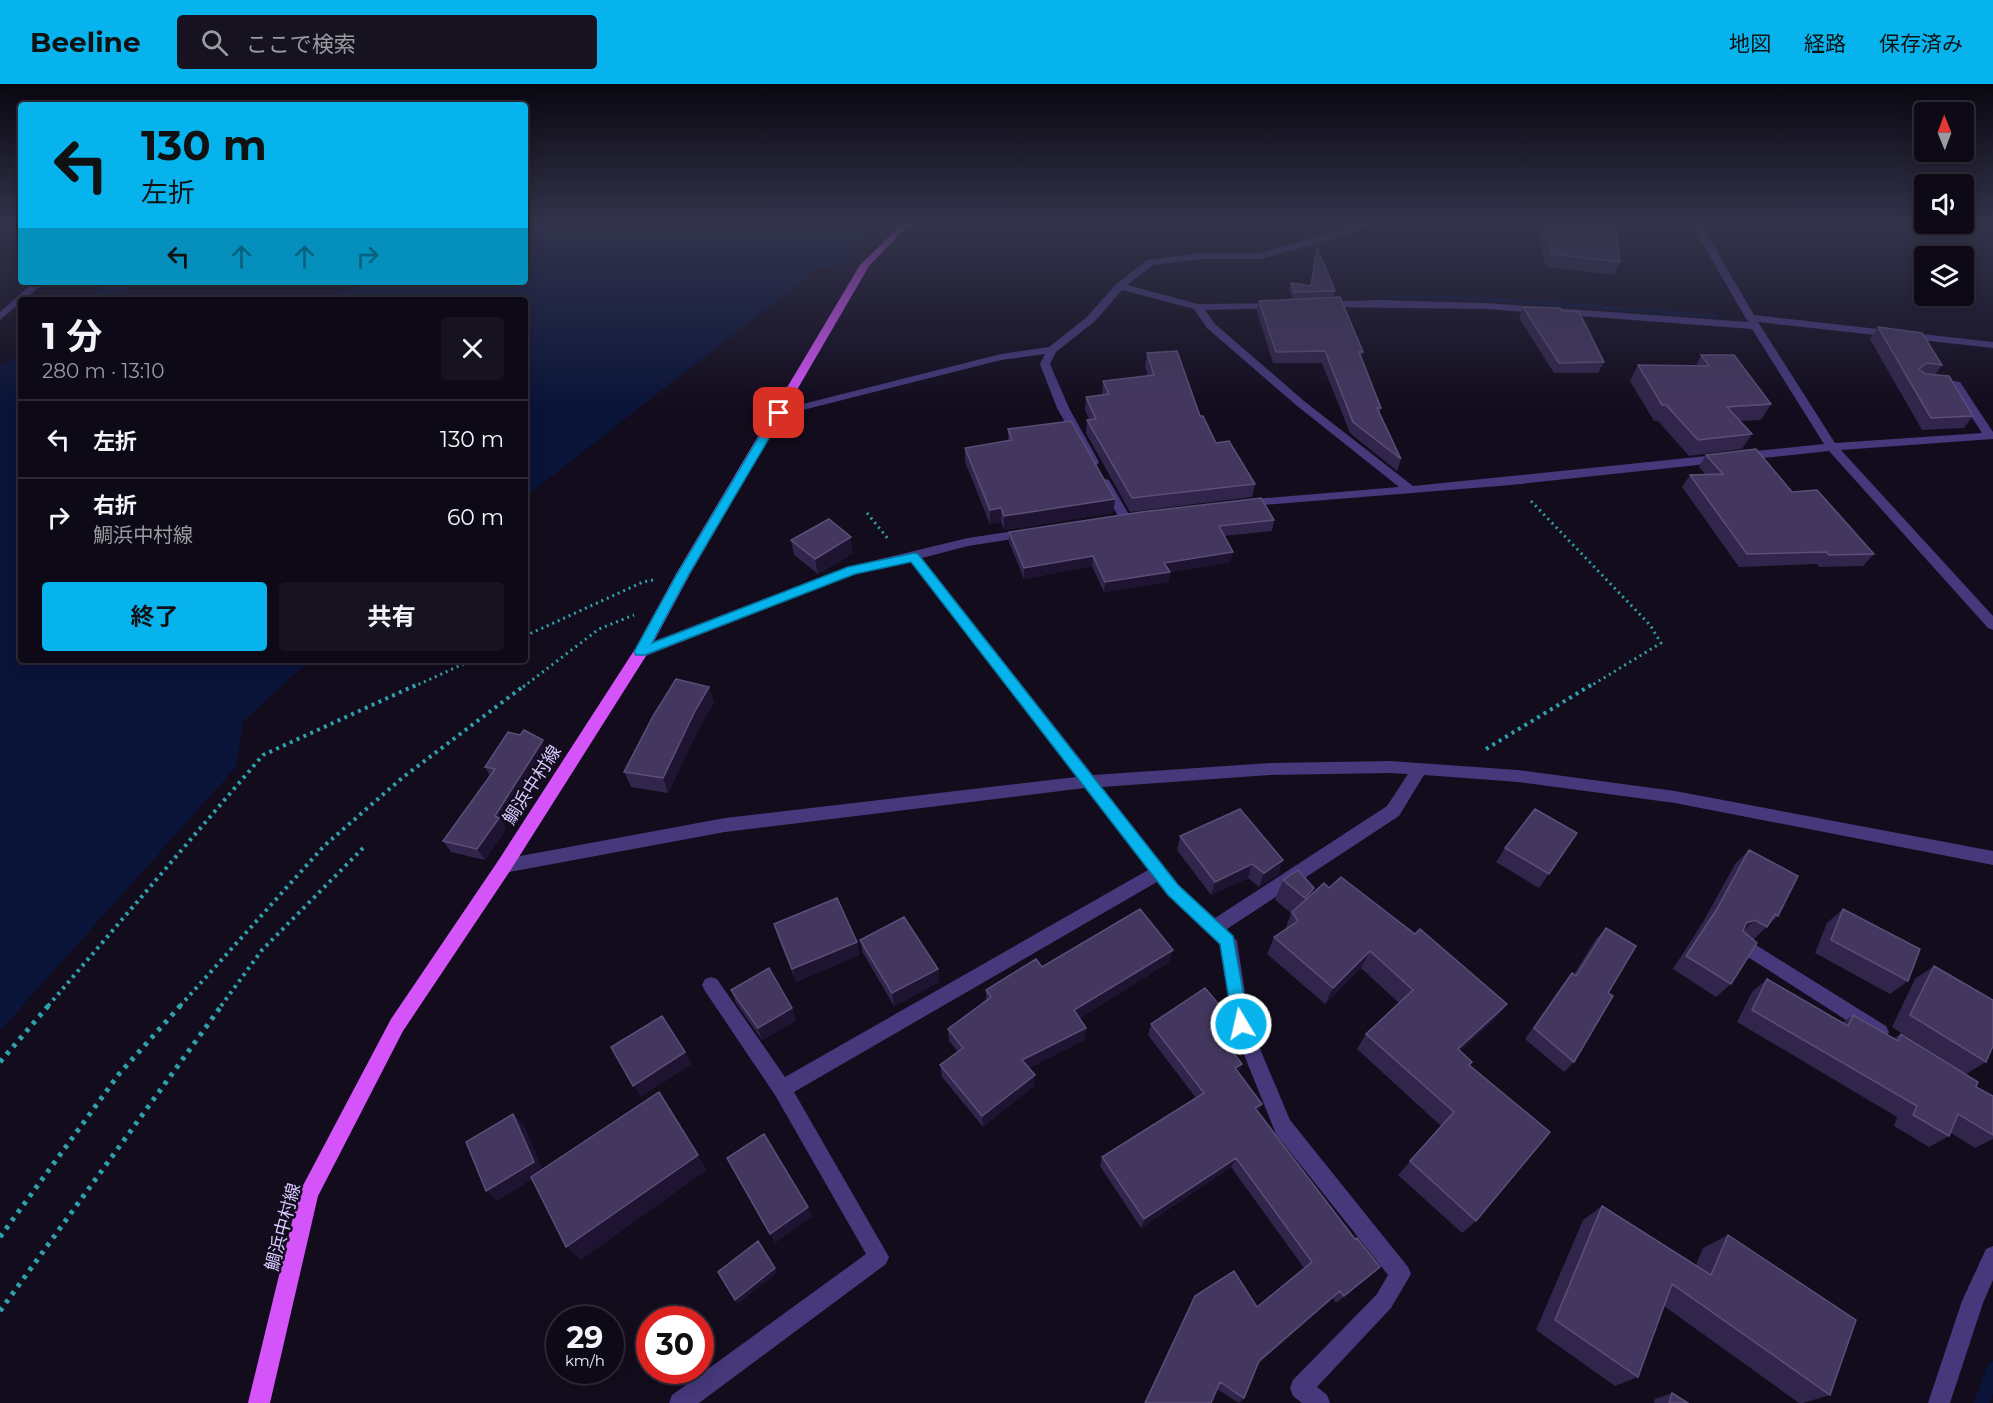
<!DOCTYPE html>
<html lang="ja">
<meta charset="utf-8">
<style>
:root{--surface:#0e0916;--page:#17121f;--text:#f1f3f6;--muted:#9b9aa1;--line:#2e2a35;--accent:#06b3ed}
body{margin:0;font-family:Montserrat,"Noto Sans JP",sans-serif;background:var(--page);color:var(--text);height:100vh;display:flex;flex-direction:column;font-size:22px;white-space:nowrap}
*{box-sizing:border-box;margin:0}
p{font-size:20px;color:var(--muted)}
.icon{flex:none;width:33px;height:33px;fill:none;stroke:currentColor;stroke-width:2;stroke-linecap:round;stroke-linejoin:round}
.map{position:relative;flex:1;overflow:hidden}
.details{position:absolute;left:18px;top:213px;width:510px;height:366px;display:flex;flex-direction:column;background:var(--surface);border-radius:6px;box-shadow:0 3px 15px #0003,0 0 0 2px var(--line)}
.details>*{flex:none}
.top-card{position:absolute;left:18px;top:18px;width:510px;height:183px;border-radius:6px;box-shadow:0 3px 15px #0003,0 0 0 2px var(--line);background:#06b3ed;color:#111;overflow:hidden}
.needle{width:39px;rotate:359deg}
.controls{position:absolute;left:1914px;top:18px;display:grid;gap:12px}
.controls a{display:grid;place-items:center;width:60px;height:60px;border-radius:6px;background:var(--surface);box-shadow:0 3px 15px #0003,0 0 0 2px var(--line);font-size:30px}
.speed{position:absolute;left:546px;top:1222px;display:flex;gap:12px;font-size:30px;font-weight:700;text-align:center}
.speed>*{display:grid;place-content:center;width:78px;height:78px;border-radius:50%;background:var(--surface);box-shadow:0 3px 15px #0003,0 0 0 2px var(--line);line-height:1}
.speed small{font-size:15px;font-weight:400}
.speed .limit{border:9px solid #d22;background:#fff;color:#111}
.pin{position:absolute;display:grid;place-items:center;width:51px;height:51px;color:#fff;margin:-26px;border-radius:12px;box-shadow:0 3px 9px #0006}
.me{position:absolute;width:66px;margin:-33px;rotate:351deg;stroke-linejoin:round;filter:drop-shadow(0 0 4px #0008)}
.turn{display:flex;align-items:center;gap:21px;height:126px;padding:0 24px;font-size:27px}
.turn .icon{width:78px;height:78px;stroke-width:2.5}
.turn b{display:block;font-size:42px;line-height:51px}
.lanes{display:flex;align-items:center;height:57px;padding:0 24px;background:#0003;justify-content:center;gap:30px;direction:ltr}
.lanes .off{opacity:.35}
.round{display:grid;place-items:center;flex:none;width:63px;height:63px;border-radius:6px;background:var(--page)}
.overview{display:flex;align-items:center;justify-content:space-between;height:102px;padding:0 24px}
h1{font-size:36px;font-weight:700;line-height:45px}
.action{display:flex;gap:12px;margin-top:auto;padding:12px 24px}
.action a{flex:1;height:69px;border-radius:6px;background:var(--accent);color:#111;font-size:24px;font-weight:700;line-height:69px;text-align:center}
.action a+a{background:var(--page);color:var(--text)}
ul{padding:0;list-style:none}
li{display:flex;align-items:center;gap:18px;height:78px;padding:0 24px;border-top:2px solid var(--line)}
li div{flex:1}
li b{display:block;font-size:22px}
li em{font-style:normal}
header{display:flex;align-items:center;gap:36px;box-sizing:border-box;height:84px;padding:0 30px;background:var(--accent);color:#111}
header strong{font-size:28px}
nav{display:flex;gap:33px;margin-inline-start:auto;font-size:21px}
.search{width:420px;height:54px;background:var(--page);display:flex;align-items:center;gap:15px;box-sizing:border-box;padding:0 21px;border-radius:6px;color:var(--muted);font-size:22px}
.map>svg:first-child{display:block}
</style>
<header>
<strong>Beeline</strong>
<div class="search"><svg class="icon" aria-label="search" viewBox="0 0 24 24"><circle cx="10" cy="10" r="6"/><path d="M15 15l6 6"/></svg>ここで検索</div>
<nav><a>地図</a><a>経路</a><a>保存済み</a></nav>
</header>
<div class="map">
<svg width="1993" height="1319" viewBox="0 0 1993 1319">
<rect width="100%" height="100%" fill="#120c1d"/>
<path fill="#0a1439" d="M525,140H883L872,147L838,182L816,186L525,413V216H320L369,198H525Z
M103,198H131L119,216H91Z
M21,269V576H313L291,593L243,638L236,683L0,947V283Z"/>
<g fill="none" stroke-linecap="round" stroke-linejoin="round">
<path fill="#0a1439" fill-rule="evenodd" d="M1392,211L1487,213L1715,230L1719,232L1715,234L1487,217L1390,214V212Z
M1993,1277V1309L1990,1319H1974L1988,1280Z"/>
<path stroke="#30a0ab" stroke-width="3" stroke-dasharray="2 4" stroke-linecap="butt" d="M1531,417L1650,541L1661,559L1589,603
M867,429L889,456
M525,552L643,498L653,496
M413,603L472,576
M523,603L599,545L634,531"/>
<path stroke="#30a0ab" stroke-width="4" stroke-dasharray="3 4.5" stroke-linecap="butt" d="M1486,665L1591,601
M48,922L263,671L416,601
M180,922L324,762L402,694L525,601
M221,922L262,866L366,761"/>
<path stroke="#30a0ab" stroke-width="5" stroke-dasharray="4 6" stroke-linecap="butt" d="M0,978L49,921
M0,1153L119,990L181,921
M0,1227L222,921"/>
<path fill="#45387b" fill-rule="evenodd" d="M1360,140H1372L1357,148L1261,175H1202L1153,181L1127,201L1198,220L1283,219L1284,221L1279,224L1205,226L1215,240L1304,317L1413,402L1824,360L1752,245L1486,225L1324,223L1319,220L1320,218L1378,216L1486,219L1748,238L1691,140H1701L1754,231L1993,258V264L1758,238L1835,359L1982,349L1952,303L1932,300L1927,297L1932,294L1960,298L1993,348V355L1841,366L1993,532V546L1988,544L1829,367L1511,401L1239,423L1237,420L1239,417L1243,416L1399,403L1296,321L1207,244L1194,225L1122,206L1095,237L1056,268L1050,280L1069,324L1099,378L1097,381H1089L1057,324L1040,280L1045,270L1001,276L779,332L773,329L775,327L1001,270L1049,263L1087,233L1116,200L1147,176L1202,169H1261Z
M34,198H45L0,236V228Z
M1105,395L1109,396L1131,434L1129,437L1125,438L1121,437L1099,399Z
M1029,445L1033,446L1035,449L1033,452L968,462L922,474L1093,691L1270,679L1390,677L1518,686L1675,707L1993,767V781L1675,719L1518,698L1424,691L1399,732L1227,845L1237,857L1250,941L1290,1036L1408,1183L1411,1190L1391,1224L1317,1303L1327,1311L1330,1319H1302L1293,1312L1290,1304L1293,1296L1377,1210L1388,1191L1276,1050L1232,941L1220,861L1167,811L1157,798L794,1008L889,1173L886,1180L699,1319H669L672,1311L866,1170L775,1011L705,907L702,901L705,895L711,893L717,895L785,993L1148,786L1085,704L725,748L504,789L498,787L496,782L498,777L504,775L725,734L1076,693L911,478L855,490L646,572L641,573L634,568L636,564L847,483L968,454ZM1390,689L1408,690L1387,722L1215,834L1179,801L1102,703L1270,691Z
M1740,851L1886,942L1889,948L1886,954L1880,957L1874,954L1734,864L1731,859L1734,854Z
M1993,1162V1196L1983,1219L1950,1319H1928L1962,1217L1986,1165Z"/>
<path fill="#d554fa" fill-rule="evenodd" d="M902,140H916L905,145L869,182L690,490L646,572L510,787L403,947L318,1112L270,1319H248L299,1109L391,935L498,777L635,565L676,490L860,181Z"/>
</g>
<path fill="#32254b" d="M1538,140H1616L1620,178L1614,191L1546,183L1538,146Z
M1317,163L1335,207L1333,214L1363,268L1361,274L1381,324L1380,329L1401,375L1397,387L1350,349L1322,279H1273L1257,228L1259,217L1293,215L1289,206L1291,199L1311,202Z
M1523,223L1561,227L1604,278L1598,289H1554L1519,234Z
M1878,243L1942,281L1935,291L1973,332L1964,344L1922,346L1870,255Z
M1147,269L1200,332L1216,359L1255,400L1252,413L1130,428L1086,349L1087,336L1089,335L1085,326L1086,313L1102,311L1103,297L1148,292L1145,282Z
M1701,271L1771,320L1761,336L1740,337L1752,350L1742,365L1689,372L1658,337H1654L1630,297L1638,281L1696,282Z
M1008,345L1115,415L1113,429L1004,446L1001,438L990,440L965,378V364L1008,357Z
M1706,371L1792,408L1874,470L1863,482L1819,483L1817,480L1739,483L1682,403L1690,391L1705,390L1699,383Z
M1274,436L1272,447L1224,452L1231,478L1170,488L1168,498L1104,508L1092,482L1024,495L1009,458V448Z
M791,456L853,469L818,490L794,471Z
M709,603L714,619L700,642L668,709L631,703L624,688Z
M543,656L549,667L503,740L506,745L485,776L451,768L443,757L490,692L485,683Z
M1577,749L1539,804L1496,778L1505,764Z
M1180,752L1283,776L1278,790L1259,803L1248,794L1211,811L1177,766Z
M1749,766L1778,832L1753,856L1731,900L1716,913L1673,885L1703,838L1735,780Z
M1283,796L1314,804L1312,810L1329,804L1415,850L1507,920L1494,936L1460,967L1470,981L1476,1137L1462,1149L1398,1091L1441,1042L1357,965L1366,950L1399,919L1361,884L1325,920L1267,870L1274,853L1285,846L1291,829L1275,816Z
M1843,825L1908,897L1890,910L1815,869L1827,839Z
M774,840L857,858L859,871L796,898L778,853Z
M1606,844L1608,909L1574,978L1564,988L1525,955L1563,900L1572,889L1574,890L1596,855Z
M860,856L938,885L939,898L894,922L863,869Z
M1169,878L1080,934L1086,944L1084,956L1029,984L1034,1002L983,1043L942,993L940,981L958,968L949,957L948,945L986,917V906L1042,883Z
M1934,882L1986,978L1966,990L1892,943L1915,895Z
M1767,895L1842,939L1853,931L1894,954L1901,950L1976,1003L1993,1012V1055L1975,1064L1951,1049L1949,1052L1929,1063L1894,1042L1897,1033L1737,938L1752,908Z
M731,906L792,924L796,937L762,956L736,919Z
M1227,930L1223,941L1216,946L1242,980L1238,988L1262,1020L1258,1028L1372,1190L1336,1219L1333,1214L1259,1279L1244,1314L1239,1319L1217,1305L1211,1319H1144L1195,1212L1257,1223L1304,1184L1231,1083L1141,1144L1100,1082L1102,1073L1196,1014L1148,951L1151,940Z
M1602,1122L1696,1181L1703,1164L1728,1151L1830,1311L1803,1319H1799L1664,1222L1638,1293L1615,1302L1536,1246L1583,1136Z
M1672,1309L1688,1319H1654L1655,1315Z"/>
<path fill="#1e1431" d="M1115,415L1113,429L1004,446V432Z
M1001,424V438L990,440V426Z
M851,453L853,469L818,490L815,475Z
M1233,468L1231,478L1170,488L1168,498L1104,508L1105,498L1164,479Z
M1093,472L1092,482L1024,495V484Z
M709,603L714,619L700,642L668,709L663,694L695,627Z
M543,656L549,667L503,740L506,745L485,776L477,765L495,732Z
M1283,776L1278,790L1259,803L1264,789Z
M1252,780L1248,794L1211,811L1215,798Z
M1314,804L1305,825L1297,834L1305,814Z
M1755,836L1741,849L1746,839Z
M857,858L859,871L796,898L792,885Z
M1173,866L1169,878L1073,938L1074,926Z
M1370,867L1361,884L1325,920L1333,904Z
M938,885L939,898L894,922L892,909Z
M1507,920L1494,936L1446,981L1458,965Z
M792,924L796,937L762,956L758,944Z
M1227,930L1223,941L1208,951L1212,940Z
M1086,944L1084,956L1021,988L1022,976Z
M685,968L692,980L641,1013L633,1002Z
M1242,980L1237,990L1235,984Z
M1035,991L1034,1002L983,1043L982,1032Z
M659,1008L707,1086L581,1176L566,1163Z
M1262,1020L1257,1030L1255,1024Z
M513,1030L524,1041L544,1088L497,1117L486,1107Z
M1236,1074L1231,1083L1141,1144L1144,1135Z
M808,1123L812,1133L775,1159L770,1150Z
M775,1184L778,1188L738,1220L735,1216Z
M1340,1207L1333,1214L1253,1283L1259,1277Z"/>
<path fill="#44375f" stroke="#5b4e78" stroke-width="1.5" d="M1544,140H1616L1620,178L1551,170Z
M1317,163L1335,207L1294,208L1291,199L1311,202Z
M1340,213L1363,268H1359L1381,324H1377L1401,375L1353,338L1325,267L1276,268L1259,217Z
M1523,223L1560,224L1561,227L1579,228L1604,278L1559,279Z
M1878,243L1922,249L1942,281L1927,279L1919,285L1926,290L1949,292L1973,332L1931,334Z
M1177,267L1200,332H1203L1216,359L1229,357L1255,400L1132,414L1087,336L1096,335L1086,313L1109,310L1103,297L1154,291L1147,269Z
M1701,271H1734L1771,320L1727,323L1752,350L1698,356L1666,321H1662L1638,281L1709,282Z
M1071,337L1115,415L1004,432L1001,424L990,426L965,364L1012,356L1008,345Z
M1756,365L1792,408L1817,406L1874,470L1829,471L1826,468L1747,470L1690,391L1723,390L1706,371Z
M1261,414L1274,436L1219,442L1233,468L1164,479L1170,488L1105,498L1093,472L1024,484L1009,448L1141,428Z
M829,435L851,453L815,475L791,456Z
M676,595L709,603L695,627L663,694L624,688L653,632Z
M524,646L543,656L495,732L499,734L477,765L443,757L495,685L485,683L508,648L520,651Z
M1240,725L1283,776L1264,789L1252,780L1215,798L1180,752Z
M1535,725L1577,749L1549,790L1505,764Z
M1749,766L1798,792L1778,832L1775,830L1767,843L1755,836L1746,839L1743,847L1757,859L1731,900L1686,872L1717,825Z
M1298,786L1314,804L1305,814L1283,796Z
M1341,793L1415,850L1420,845L1507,920L1458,965L1472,978L1469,981L1550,1048L1476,1137L1410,1077L1454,1028L1366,950L1413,906L1370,867L1333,904L1274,853L1298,837L1292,828L1324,799L1329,804Z
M837,814L857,858L792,885L774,840Z
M1140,825L1173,866L1074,926L1086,944L1022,976L1035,991L982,1032L940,981L963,964L948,945L991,913L986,906L1036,875L1042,883Z
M1843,825L1920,865L1908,897L1831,856Z
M904,833L938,885L892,909L860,856Z
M1606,844L1636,862L1608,909L1613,912L1574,978L1534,944L1572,889L1576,892Z
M1934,882L1993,916V962L1986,978L1910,931Z
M769,884L792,924L758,944L731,906Z
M1767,895L1848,942L1853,931L1898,957L1901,950L1978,998L1976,1003L1993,1012V1051L1958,1030L1949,1052L1913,1031L1917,1022L1752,926Z
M1205,904L1227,930L1212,940L1242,980L1235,984L1262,1020L1255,1024L1355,1155L1357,1154L1380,1183L1344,1212L1340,1207L1259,1277L1244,1314L1220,1298L1211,1319H1145L1195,1212L1234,1187L1257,1223L1312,1178L1236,1074L1144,1135L1102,1073L1204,1009L1151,940Z
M662,932L685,968L633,1002L611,963Z
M659,1008L698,1071L566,1163L531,1093Z
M513,1030L534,1078L486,1107L466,1058Z
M764,1050L808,1123L770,1150L727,1074Z
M1602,1122L1711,1191L1728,1151L1856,1236L1830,1311L1672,1200L1638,1293L1555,1236Z
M758,1157L775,1184L735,1216L718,1188Z
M1672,1309L1688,1319H1669Z"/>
<linearGradient id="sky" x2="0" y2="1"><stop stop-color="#0a0710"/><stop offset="0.43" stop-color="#33344c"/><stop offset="1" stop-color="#33344c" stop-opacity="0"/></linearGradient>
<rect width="1993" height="324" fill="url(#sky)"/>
<path fill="#06b3ed" stroke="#04749a" stroke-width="1.5" d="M775,326L784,329L689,490L652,559L848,483L914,469L918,470L1178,801L1233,852L1249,940L1247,946L1241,948L1235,946L1233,940L1220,860L1168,811L911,478L855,490L645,571H636L634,568L677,490Z"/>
<g text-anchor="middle" stroke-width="5" stroke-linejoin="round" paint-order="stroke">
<g font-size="18" fill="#d8cafe" stroke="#120c1d">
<text transform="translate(532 701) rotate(-57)" y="6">鯛浜中村線</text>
<text transform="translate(283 1143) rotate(-75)" y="6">鯛浜中村線</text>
</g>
</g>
</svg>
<div class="controls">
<a><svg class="needle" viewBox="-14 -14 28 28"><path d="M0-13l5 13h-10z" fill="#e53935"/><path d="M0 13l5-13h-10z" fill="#9b9aa1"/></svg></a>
<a><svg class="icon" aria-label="sound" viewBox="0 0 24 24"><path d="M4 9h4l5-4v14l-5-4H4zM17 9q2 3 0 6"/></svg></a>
<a><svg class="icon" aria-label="layers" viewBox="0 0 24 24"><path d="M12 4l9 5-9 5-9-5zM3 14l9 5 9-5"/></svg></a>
</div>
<div class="speed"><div>29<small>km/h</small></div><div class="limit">30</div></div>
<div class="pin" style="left:779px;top:329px;background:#d93025"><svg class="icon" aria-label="arrive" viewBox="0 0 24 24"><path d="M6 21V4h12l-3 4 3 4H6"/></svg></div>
<svg class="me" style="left:1241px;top:940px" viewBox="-20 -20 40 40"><circle r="17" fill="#06b3ed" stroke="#fff" stroke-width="3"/><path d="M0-11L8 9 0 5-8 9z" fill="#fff"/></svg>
<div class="top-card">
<div class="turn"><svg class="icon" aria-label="left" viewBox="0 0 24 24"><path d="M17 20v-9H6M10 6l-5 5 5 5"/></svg><div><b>130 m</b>左折</div></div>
<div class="lanes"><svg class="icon" aria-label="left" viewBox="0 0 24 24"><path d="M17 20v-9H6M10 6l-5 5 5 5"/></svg><svg class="icon off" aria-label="ahead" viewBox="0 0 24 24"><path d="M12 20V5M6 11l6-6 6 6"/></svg><svg class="icon off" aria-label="ahead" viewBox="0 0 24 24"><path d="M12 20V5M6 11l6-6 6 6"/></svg><svg class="icon off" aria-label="right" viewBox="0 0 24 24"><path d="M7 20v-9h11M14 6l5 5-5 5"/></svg></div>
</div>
<section class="details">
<div class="overview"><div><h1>1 分</h1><p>280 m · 13:10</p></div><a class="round"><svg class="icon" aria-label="close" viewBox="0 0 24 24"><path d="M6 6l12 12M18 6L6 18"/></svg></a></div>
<ul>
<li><svg class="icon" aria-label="left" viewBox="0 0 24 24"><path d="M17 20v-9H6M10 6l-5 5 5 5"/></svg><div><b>左折</b></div><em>130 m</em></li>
<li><svg class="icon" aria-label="right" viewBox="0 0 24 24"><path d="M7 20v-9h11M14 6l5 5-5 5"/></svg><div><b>右折</b><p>鯛浜中村線</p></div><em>60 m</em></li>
</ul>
<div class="action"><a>終了</a><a>共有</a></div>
</section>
</div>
